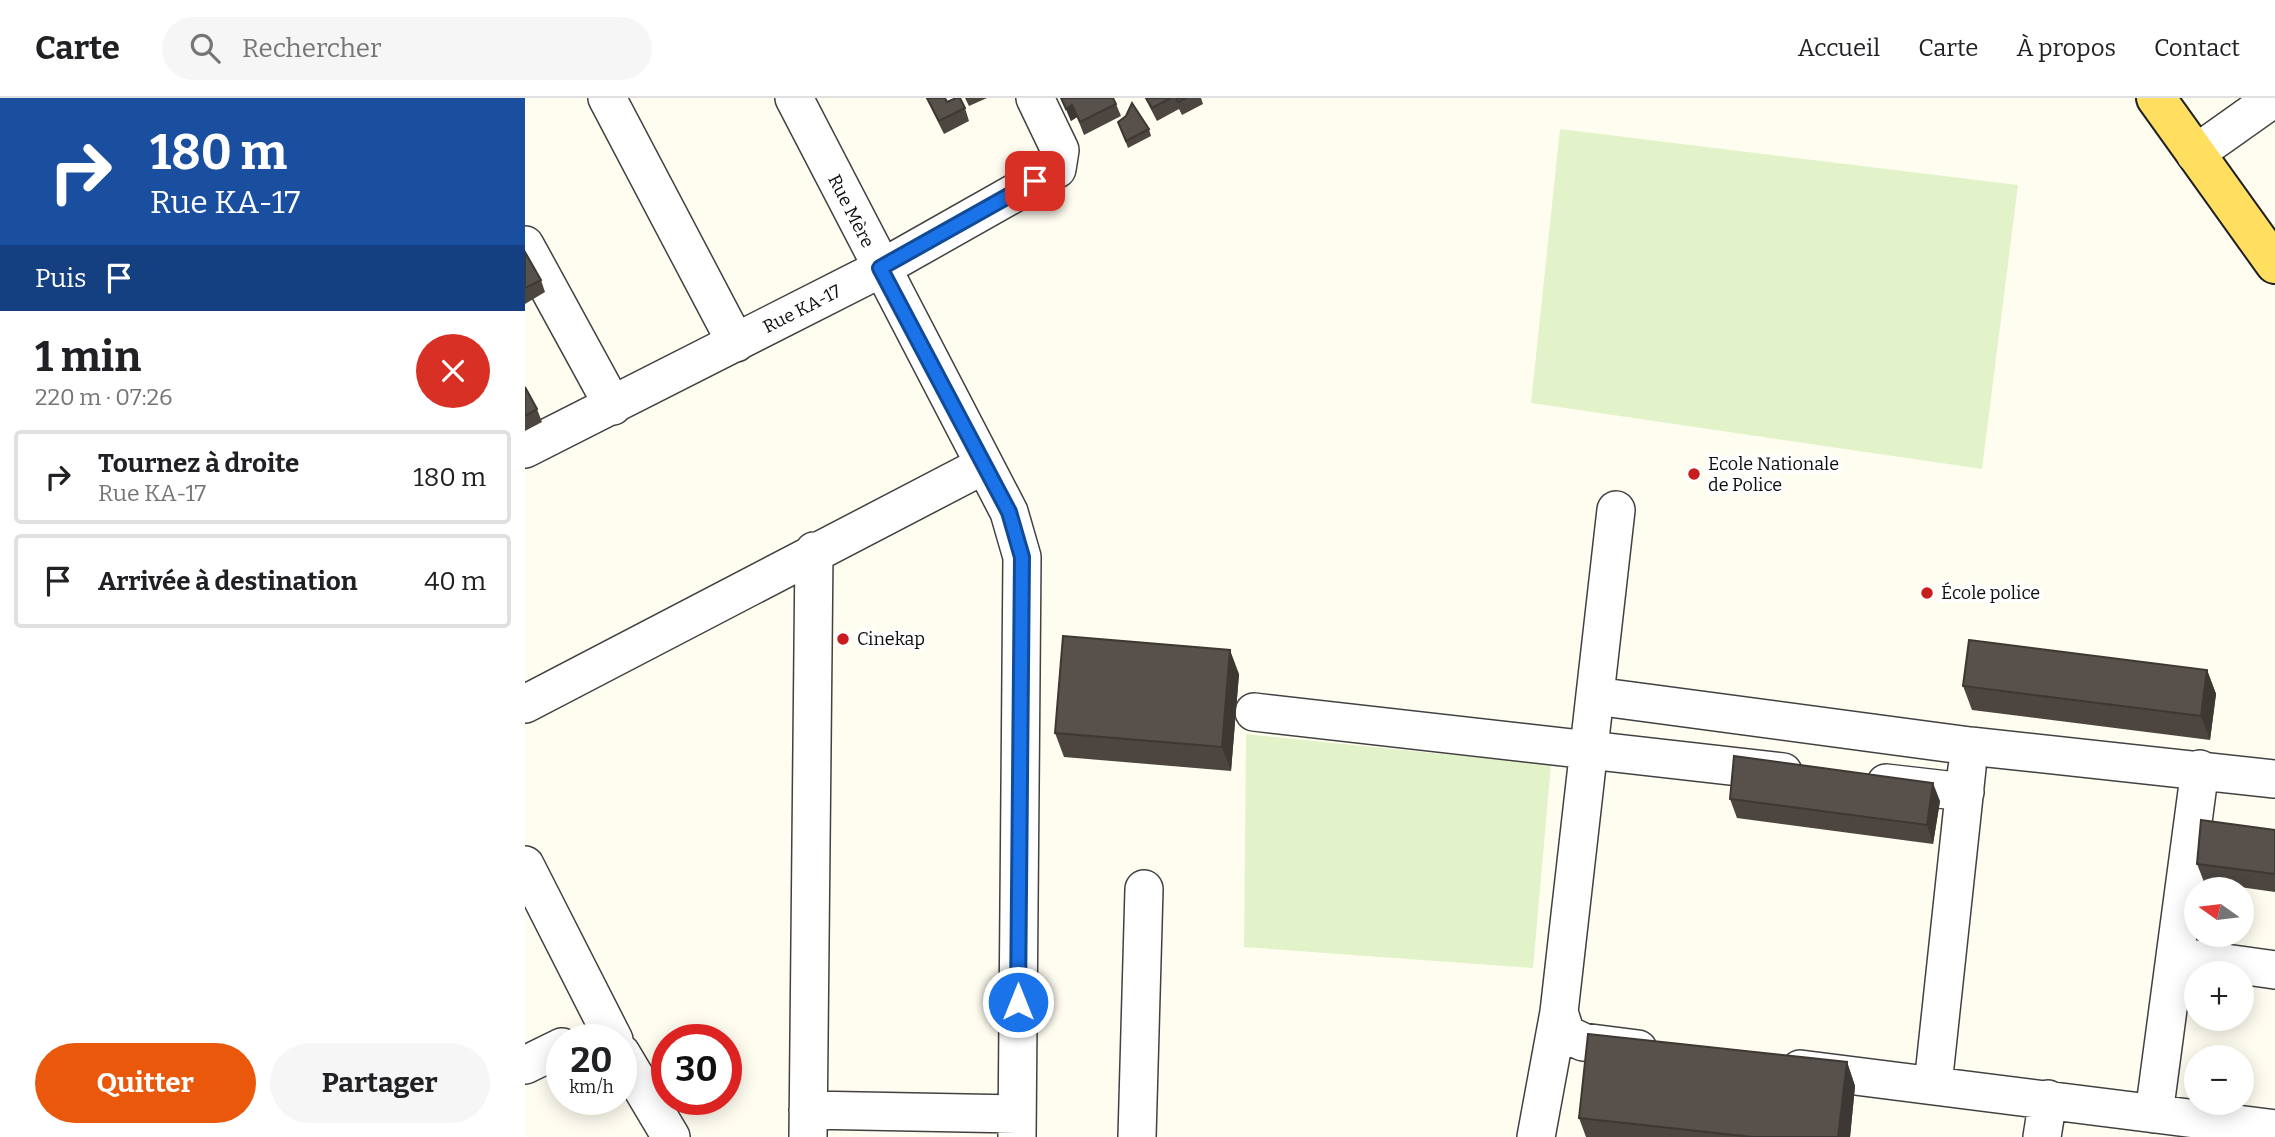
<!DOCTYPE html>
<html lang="fr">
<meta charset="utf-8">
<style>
:root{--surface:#fff;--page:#f6f6f6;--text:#202124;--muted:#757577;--line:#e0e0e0;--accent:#ea580c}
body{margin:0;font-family:Bitter,serif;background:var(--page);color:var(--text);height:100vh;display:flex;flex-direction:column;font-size:26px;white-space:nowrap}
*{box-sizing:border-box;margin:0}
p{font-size:23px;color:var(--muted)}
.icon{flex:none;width:38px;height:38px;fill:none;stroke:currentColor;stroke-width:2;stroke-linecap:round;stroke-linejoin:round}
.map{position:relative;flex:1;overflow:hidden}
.drawer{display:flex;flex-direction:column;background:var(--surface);width:525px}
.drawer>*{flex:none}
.hud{background:#1a4fa0;color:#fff;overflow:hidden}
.needle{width:46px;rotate:284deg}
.controls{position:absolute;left:1659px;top:779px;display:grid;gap:14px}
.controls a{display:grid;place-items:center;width:70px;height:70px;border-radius:50%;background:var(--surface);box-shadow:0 4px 18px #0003;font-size:35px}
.speed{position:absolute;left:21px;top:926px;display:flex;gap:14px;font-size:35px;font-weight:700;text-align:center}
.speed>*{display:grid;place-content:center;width:91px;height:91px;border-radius:50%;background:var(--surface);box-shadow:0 4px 18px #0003;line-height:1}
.speed small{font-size:18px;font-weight:400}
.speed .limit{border:10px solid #d22;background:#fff;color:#111}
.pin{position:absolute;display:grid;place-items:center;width:60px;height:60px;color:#fff;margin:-30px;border-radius:14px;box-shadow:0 4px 10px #0006}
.me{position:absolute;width:77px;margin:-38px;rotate:0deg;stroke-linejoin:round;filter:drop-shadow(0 0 5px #0008)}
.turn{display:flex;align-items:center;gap:24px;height:147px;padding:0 35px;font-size:32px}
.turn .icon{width:91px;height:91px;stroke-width:2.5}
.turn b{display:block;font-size:49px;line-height:60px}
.then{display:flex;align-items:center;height:66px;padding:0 35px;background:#0003;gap:14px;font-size:26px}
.round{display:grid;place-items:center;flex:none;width:74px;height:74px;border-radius:37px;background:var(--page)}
.headline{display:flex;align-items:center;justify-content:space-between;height:119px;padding:0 35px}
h1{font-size:42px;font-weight:700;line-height:52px}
.button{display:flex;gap:14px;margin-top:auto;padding:14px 35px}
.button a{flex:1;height:80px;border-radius:42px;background:var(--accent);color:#fff;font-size:28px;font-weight:700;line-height:80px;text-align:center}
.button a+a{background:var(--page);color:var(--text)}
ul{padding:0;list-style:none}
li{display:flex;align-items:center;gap:21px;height:94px;margin:0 14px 10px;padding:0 21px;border:4px solid var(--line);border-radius:7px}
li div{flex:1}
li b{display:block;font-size:26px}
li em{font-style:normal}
header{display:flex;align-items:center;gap:42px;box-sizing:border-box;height:98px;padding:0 35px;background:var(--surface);border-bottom:2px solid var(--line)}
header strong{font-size:33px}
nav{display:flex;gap:38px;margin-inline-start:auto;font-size:24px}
.search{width:490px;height:63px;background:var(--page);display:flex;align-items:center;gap:18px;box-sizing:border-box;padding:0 24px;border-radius:38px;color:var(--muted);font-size:26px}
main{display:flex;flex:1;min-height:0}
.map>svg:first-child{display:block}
</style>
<header>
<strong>Carte</strong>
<div class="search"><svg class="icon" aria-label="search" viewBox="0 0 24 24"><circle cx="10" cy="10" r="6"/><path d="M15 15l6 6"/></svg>Rechercher</div>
<nav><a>Accueil</a><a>Carte</a><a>À propos</a><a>Contact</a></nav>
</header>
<main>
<section class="drawer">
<div class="hud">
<div class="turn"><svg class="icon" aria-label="right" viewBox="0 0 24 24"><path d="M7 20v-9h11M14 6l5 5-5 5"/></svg><div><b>180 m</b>Rue KA-17</div></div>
<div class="then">Puis<svg class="icon" aria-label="arrive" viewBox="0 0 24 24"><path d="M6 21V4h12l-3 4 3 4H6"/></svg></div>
</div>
<div class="headline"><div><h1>1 min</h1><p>220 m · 07:26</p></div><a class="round" style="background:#d93025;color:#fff"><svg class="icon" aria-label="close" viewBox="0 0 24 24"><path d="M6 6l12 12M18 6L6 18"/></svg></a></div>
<ul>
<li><svg class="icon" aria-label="right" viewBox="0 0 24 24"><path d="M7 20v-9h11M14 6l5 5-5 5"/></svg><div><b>Tournez à droite</b><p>Rue KA-17</p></div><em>180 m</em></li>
<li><svg class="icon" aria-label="arrive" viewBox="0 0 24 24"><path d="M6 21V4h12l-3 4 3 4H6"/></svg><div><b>Arrivée à destination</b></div><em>40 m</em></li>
</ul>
<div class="button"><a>Quitter</a><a>Partager</a></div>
</section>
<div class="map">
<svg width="1750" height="1039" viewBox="0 0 1750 1039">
<rect width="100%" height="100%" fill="#fffdf0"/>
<path fill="#e3f3c9" d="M1035,31L1493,87L1457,371L1006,305Z
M721,636L1026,667L1008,870L719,849Z"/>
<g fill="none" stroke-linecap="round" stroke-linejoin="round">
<g stroke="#414141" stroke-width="40">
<path id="minor" d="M82,0L211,245
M269,0L484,414L497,459L492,1039
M1670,56L1749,0
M0,147L88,308
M0,351L355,171L532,71L535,52L510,0
M1070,598L1445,648L1750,681
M0,606L459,367
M729,614L1258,674
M1361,685L1440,694
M0,767L89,942
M1650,858L1750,872
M1034,914L1041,936L1058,944L1113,951
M96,955L146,1039
M0,967L37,949
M1275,971L1750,1031
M1408,987L1442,670
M283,1012L492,1016
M1629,1016L1675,671
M283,1039L289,453
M612,1039L619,791
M1011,1039L1034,914L1091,412
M1517,1039L1523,1001"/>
</g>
<g stroke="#1f1f1f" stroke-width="42">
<path id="major" d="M1631,0L1750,166"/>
</g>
<use href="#minor" stroke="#fff" stroke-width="37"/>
<use href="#major" stroke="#ffde60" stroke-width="38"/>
</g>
<path fill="#4c4540" d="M401,0H420L422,4L440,10L444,23L419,36Z
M440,0H462L444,8Z
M536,0L591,6L596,18L559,37L552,19L546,23Z
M620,0H676L678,6L657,17L654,11L632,23Z
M601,18L624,31L626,38L603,50L593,24Z
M0,154L16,182L20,194L0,206Z
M0,289L12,311L17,324L0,333Z
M1682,572L1691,596L1685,642L1447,612L1438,588Z
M714,576L706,673L539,659L530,635Z
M1205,701L1415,703L1408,746L1212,720Z
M1750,732V794L1679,784L1672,766Z
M1322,964L1330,988L1325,1039H1061L1054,1020Z"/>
<path fill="#3e3834" d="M547,7L552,19L546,23L541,11Z
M705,552L714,576L706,673L697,649Z
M1682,572L1691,596L1685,642L1676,618Z
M1408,685L1415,703L1408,746L1402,727Z
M1322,964L1330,988L1325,1039H1313Z"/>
<path fill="#58504a" stroke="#3e3834" stroke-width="2" d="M402,0H420L422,4L431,0H435L440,10L414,23Z
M536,0H588L591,6L555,24L547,7L541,11Z
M621,0H646L627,10Z
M651,0H661L653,4Z
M607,5L624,31L601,43L593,24L601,18Z
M0,154L16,182L0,190Z
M0,289L12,311L0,318Z
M538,538L705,552L697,649L530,635Z
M1444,542L1682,572L1676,618L1438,588Z
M1209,658L1408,685L1402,727L1205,701Z
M1676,722L1750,732V776L1672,766Z
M1063,936L1322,964L1313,1039H1228L1054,1020Z"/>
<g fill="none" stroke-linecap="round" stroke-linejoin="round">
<g stroke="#114b97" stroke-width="18">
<path id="route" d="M493,904L497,459L484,414L355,170L510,83"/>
</g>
<use href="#route" stroke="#1a73e8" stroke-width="12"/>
</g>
<g fill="#c81d1f" stroke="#fff" stroke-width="2.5">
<circle cx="1169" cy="376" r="7"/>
<circle cx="1402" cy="495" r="7"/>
<circle cx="318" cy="541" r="7"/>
</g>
<g text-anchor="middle" stroke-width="7" stroke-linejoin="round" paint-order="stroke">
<g font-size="18" fill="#0e0e0e" stroke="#fff">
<text transform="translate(326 113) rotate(63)" y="6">Rue Mère</text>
<text transform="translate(277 211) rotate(-27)" y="6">Rue KA-17</text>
</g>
<g font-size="18" fill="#0e0e0e" stroke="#fff" text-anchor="start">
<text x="1183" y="372">Ecole Nationale<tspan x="1183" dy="21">de Police</tspan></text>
<text x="1416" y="501">École police</text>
<text x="332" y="547">Cinekap</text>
</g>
</g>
</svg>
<div class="controls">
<a><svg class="needle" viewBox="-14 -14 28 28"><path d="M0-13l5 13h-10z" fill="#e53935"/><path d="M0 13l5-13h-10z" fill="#757577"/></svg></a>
<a>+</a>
<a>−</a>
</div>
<div class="speed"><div>20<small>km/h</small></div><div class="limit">30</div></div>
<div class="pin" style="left:510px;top:83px;background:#d93025"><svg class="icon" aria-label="arrive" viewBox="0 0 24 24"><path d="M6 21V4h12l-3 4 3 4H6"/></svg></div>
<svg class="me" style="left:493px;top:904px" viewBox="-20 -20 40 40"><circle r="17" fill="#1a73e8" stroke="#fff" stroke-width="3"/><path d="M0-11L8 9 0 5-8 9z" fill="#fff"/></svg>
</div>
</main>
